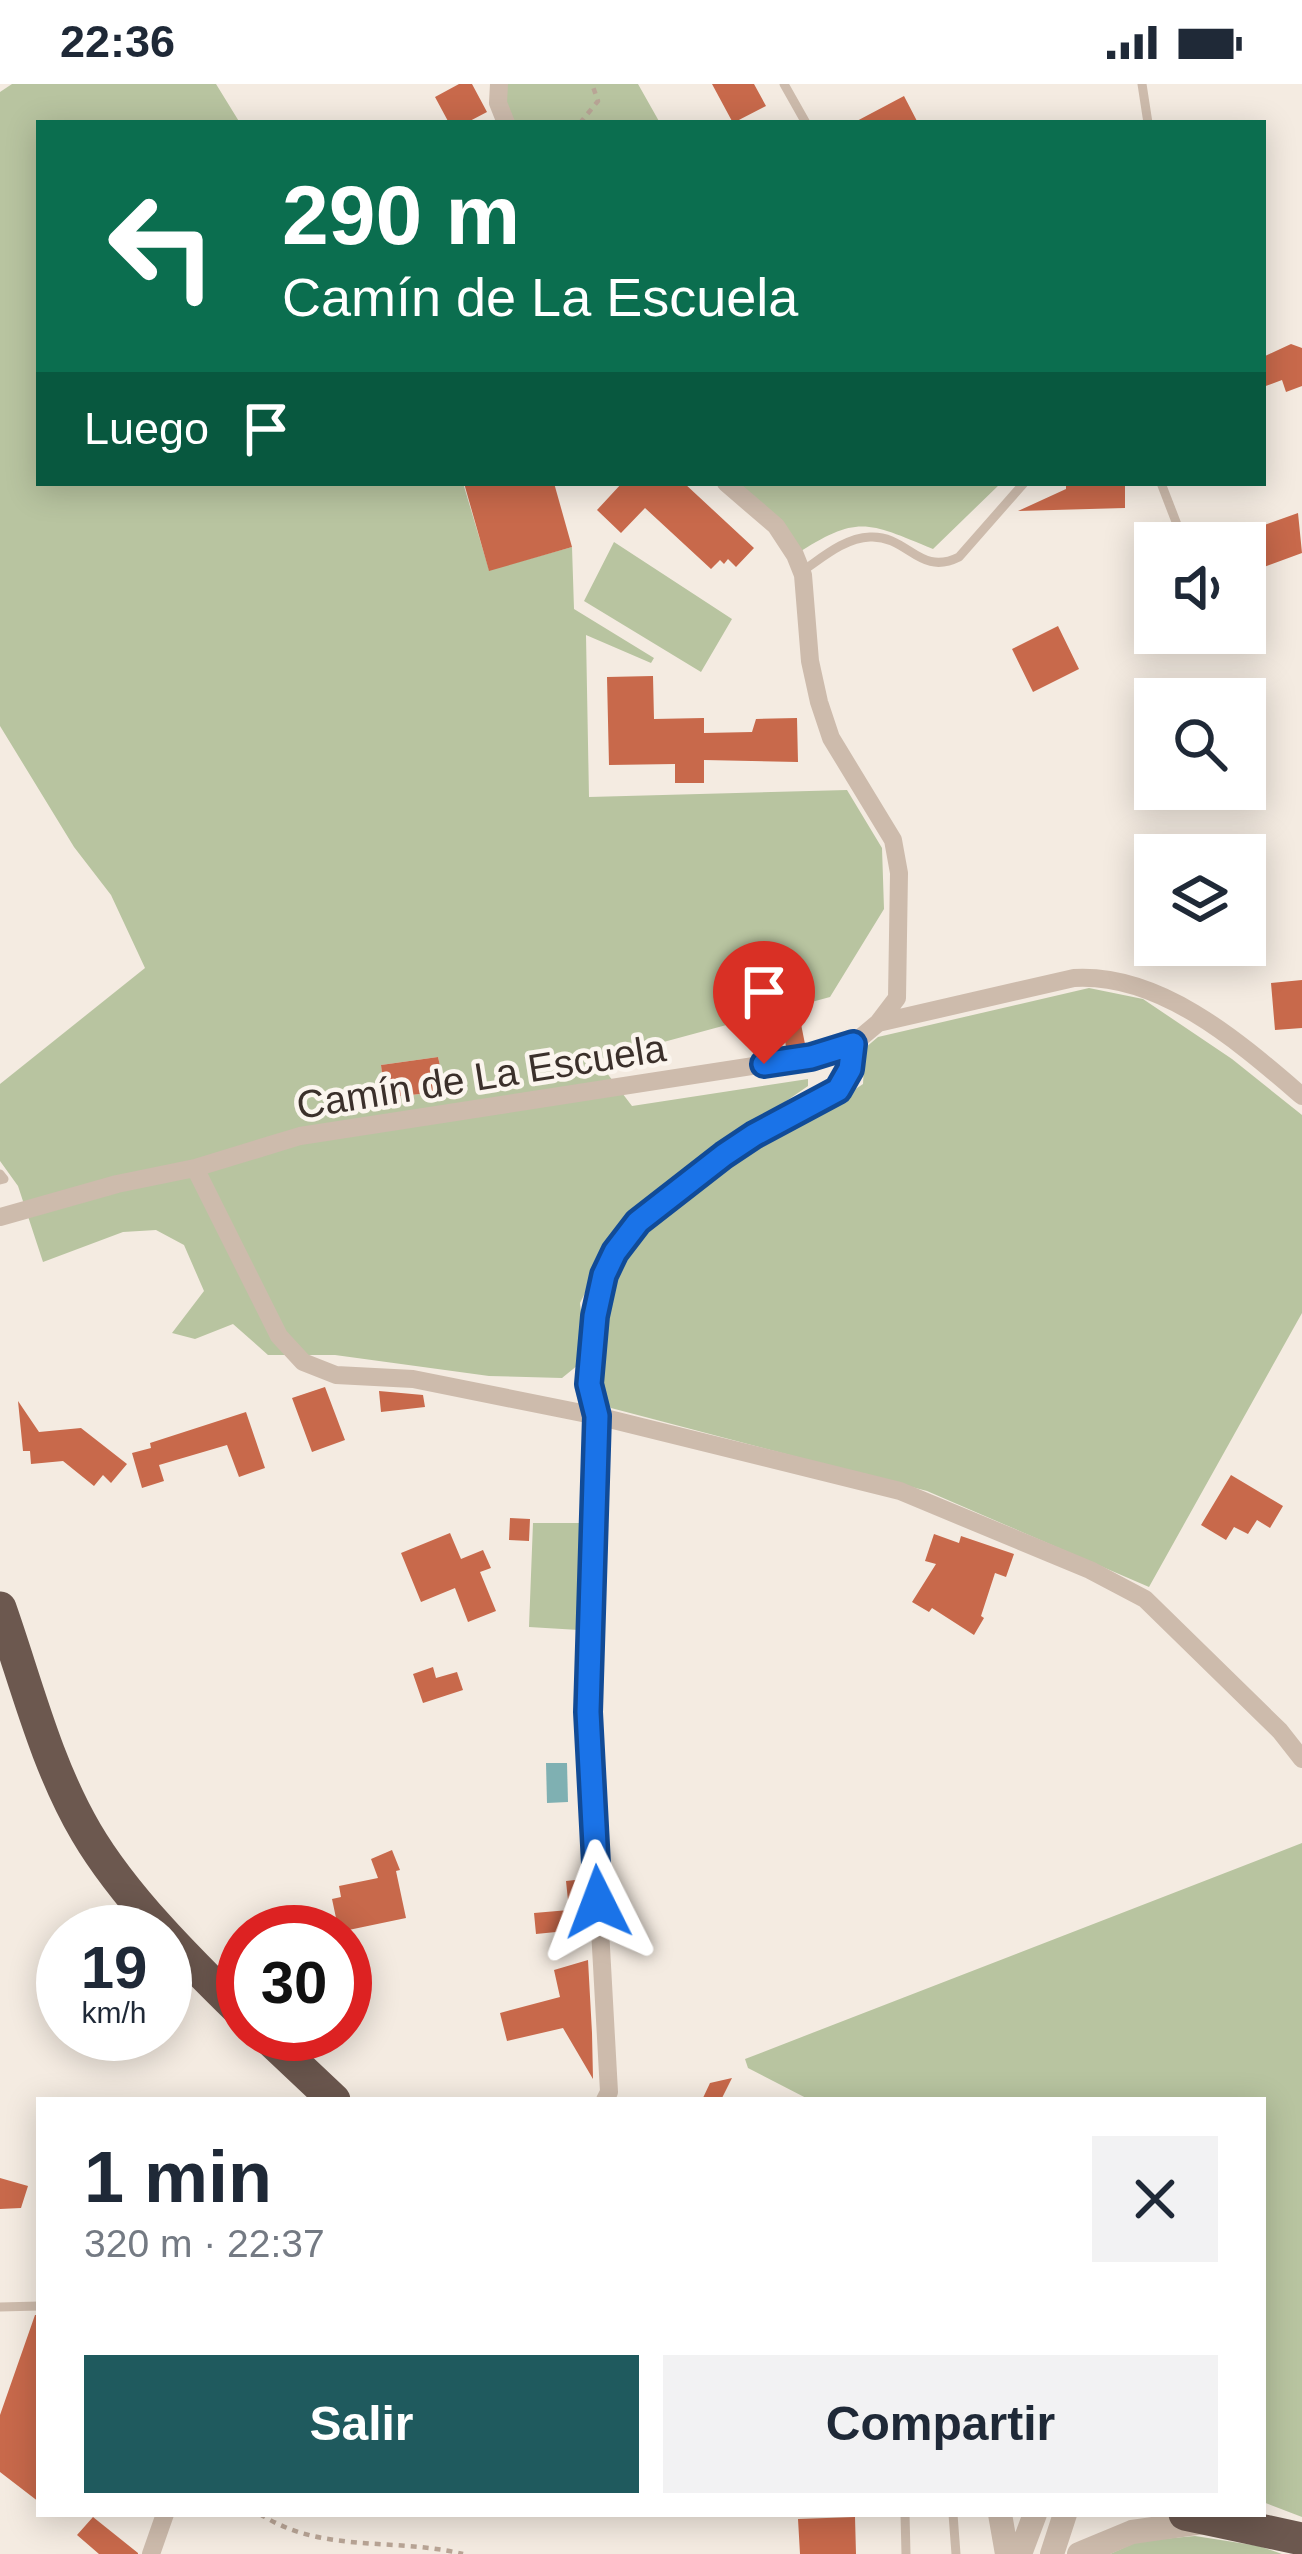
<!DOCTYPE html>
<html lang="es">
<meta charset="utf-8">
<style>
:root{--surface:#fff;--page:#f2f2f3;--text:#1f2937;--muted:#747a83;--accent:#1f5a5e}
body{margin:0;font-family:Arial,sans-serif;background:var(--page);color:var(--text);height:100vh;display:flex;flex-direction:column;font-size:45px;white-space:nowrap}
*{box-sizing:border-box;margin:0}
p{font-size:39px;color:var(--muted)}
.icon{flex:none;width:66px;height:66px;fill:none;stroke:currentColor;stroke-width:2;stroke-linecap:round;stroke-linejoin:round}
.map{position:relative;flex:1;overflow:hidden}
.side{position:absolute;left:36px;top:2013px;width:1230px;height:420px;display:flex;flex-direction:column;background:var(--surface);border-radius:0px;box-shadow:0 6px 30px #0003}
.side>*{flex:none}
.hud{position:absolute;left:36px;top:36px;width:1230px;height:366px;border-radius:0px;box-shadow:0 6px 30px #0003;background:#0b6e4f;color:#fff;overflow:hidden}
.buttons{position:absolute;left:1134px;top:438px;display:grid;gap:24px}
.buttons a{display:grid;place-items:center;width:132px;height:132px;border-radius:0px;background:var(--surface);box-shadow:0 6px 30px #0003;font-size:60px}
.speed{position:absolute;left:36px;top:1821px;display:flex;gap:24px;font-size:60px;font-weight:700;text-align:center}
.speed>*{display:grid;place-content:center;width:156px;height:156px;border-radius:50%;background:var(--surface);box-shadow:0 6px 30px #0003;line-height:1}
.speed small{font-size:30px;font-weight:400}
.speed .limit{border:18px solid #d22;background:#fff;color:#111}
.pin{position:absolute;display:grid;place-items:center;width:102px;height:102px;color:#fff;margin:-123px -51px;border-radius:50% 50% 50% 0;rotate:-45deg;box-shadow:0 0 12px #0007}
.pin .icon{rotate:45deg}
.me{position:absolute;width:132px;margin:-66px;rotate:357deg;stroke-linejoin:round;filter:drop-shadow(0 0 9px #0008)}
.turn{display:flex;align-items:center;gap:42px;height:252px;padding:0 48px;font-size:54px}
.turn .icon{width:156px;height:156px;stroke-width:2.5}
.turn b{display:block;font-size:84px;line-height:102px}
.then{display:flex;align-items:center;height:114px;padding:0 48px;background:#0003;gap:24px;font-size:45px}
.round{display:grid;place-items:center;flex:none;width:126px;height:126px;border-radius:0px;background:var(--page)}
.overview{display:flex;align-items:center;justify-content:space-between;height:204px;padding:0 48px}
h1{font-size:72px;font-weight:700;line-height:90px}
.primary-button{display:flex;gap:24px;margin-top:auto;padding:24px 48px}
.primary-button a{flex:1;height:138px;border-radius:0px;background:var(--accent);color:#fff;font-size:48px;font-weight:700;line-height:138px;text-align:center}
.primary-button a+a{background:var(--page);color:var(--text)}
.status{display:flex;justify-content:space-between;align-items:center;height:84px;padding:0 60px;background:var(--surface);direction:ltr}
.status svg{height:33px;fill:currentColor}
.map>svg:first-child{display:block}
</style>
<div class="status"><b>22:36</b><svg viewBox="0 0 49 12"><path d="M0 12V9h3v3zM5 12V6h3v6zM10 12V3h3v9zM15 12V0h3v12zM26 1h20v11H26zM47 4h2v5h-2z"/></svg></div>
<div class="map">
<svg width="1302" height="2470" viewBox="0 0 1302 2470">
<rect width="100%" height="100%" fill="#f4ebe1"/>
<path fill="#b8c4a0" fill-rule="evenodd" d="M12,0H216L240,39H39V399H463L489,486L572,463L574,525L654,574L651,579L586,551L589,713L847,706L882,764L884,825L830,913L597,976L632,1022L808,995V1002L642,1117L605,1169L580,1219L584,1251L578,1281L562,1294L489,1292L335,1271H268L233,1240L195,1255L172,1249L204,1207L184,1161L156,1146L123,1148L43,1178L18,1102L0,1077V1000L145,884L111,811L74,763L0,642V8ZM438,973L446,1007L385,1014L381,981Z
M499,0H638L660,39H506Z
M726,399H1001L933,465C867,438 858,430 795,471Z
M614,458L732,535L701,588L584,517Z
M1089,904L1143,915L1232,975L1302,1031V1229L1149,1503L927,1407L611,1324L595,1298L607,1219L622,1169L712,1091L800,1042L863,1000L865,964L878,953Z
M533,1439H580L579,1546L529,1543Z
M1302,1759V2433L1263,2418V2016H810L748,1984L745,1975Z
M1195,2452L1259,2462L1282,2470H1110L1139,2457Z"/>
<path fill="#7fb0b2" d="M546,1679H567L568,1718L547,1719Z"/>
<path fill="#c8694b" d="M459,0H472L487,28L466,39H449L435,13Z
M712,0H754L766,22L733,39Z
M904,12L918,39H853Z
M1291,260L1302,264V302L1286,308L1282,296L1263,303V273Z
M464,399H554L572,463L489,487Z
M622,399H684L754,464L736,483L728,475L724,480L720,476L711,485L645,424L621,449L597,426Z
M1066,399H1125V424L1018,427L1066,405Z
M1298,429L1302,469L1245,490V448Z
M1058,542L1079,585L1033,608L1012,565Z
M653,592L654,635L704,634V649L752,648L756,635L797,634L798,678L704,676V699H675V680L609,681L607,593Z
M1302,896V944L1275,946L1271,899Z
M801,940L805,960L786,963L783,943Z
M438,973L446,1007L385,1014L381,981Z
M325,1303L345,1356L312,1368L292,1314Z
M379,1307L423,1311L425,1323L381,1328Z
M18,1317L39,1348L81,1344L127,1380L111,1399L103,1391L94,1402L63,1377L31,1380L30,1367H23Z
M246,1328L265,1384L239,1393L227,1361L159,1381L164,1397L142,1404L132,1369L151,1364L150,1359Z
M1231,1391L1283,1422L1270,1444L1257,1436L1248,1450L1234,1443L1226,1456L1201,1441Z
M510,1434L530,1435L529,1457L509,1456Z
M450,1449L461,1475L483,1466L491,1484L480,1488L496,1527L468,1538L455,1504L421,1518L401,1469Z
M934,1450L959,1459L961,1452L1014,1470L1006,1493L995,1489L981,1532L984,1534L974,1551L932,1524L929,1528L912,1518L936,1480L925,1477Z
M433,1583L436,1594L457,1588L463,1606L423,1619L413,1590Z
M392,1766L400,1786L396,1787L406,1834L339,1848L332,1815L341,1813L339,1802L378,1794L371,1775Z
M584,1795L586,1845L536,1850L534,1829L569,1826L566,1797Z
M588,1876L592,1949L593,1995L563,1944L507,1957L500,1929L560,1913L554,1886Z
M732,1994L721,2016H702L710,1999Z
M0,2094L28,2102L21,2124L0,2125Z
M35,2231H39V2418L0,2388V2331Z
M93,2433L138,2469V2470H99L77,2451Z
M855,2433L856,2470H800L798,2435Z"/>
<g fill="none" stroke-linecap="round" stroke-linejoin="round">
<path stroke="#b9a596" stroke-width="4.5" stroke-dasharray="6 6" stroke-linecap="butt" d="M580,39L598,17L592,0
M260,2430C322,2470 393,2453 463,2470"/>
<path stroke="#cdbbac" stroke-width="9" d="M784,0L806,39
M1142,0L1148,39
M1161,399L1178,443
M801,488C822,474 844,454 870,453C908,451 919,493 959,473L1024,399
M0,1090L4,1095L0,1096
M0,2223L39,2222
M905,2430L906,2470
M953,2430L956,2470"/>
<path stroke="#cdbbac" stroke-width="18" d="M499,0L498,19L506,39
M878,939L1074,894C1161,889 1239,958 1302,1012
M195,1084L279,1252L303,1278L336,1291L413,1295L597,1332L900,1407L1090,1486L1145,1515L1280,1647L1302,1675
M0,1133L117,1100L195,1084L300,1052L811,973L853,960L878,939L897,914L899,789L893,756L831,654L819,618L810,577L803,491L795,471L776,442L726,399
M605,2016L609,2008L588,1628L597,1332L589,1300L595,1232L604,1191L615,1168L638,1139L724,1071L754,1050L838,1006L851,984L853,960
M151,2470L165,2430"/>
<path stroke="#cdbbac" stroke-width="24" d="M1000,2430L1007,2470
M1020,2470L1035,2430
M1052,2470L1065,2430
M1079,2470L1132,2448L1203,2438"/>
<path stroke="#6c584f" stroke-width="33" d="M0,1524C26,1598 46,1680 86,1748C124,1813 190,1878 243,1930
M264,1950L334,2016
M1185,2430L1302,2455"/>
</g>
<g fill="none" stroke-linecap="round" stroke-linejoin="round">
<g stroke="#114b97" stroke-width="30">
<path id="route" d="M598,1818L588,1628L597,1332L589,1300L595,1232L604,1191L615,1168L638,1138L724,1071L754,1051L838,1006L850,985L853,960L811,973L764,980"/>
</g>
<use href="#route" stroke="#1a73e8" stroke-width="21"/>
</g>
<g text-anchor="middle" stroke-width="9" stroke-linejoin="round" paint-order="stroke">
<g font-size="39" fill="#3b302b" stroke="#fbf5ee">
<text transform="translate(481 992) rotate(-9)" y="14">Camín de La Escuela</text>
</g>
</g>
</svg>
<div class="buttons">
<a><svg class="icon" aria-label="sound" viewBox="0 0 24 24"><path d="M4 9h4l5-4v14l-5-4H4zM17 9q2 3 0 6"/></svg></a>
<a><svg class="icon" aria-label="search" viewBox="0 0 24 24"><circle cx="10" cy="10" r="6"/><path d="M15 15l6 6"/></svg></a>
<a><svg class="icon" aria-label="layers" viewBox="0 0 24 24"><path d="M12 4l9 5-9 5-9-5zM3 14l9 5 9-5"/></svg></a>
</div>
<div class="speed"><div>19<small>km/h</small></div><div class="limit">30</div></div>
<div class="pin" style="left:764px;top:980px;background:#d93025"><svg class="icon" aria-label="arrive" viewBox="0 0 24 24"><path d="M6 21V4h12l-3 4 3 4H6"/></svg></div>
<svg class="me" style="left:598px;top:1818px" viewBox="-20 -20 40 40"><path d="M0-17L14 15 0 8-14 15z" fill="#1a73e8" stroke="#fff" stroke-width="4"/></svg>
<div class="hud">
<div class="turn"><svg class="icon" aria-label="left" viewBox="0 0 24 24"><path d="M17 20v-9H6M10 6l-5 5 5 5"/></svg><div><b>290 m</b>Camín de La Escuela</div></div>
<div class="then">Luego<svg class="icon" aria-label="arrive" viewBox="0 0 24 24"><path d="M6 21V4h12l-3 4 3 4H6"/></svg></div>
</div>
<section class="side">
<div class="overview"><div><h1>1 min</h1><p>320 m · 22:37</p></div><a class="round"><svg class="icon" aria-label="close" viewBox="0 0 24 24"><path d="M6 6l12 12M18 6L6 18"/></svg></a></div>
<div class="primary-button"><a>Salir</a><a>Compartir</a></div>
</section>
</div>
